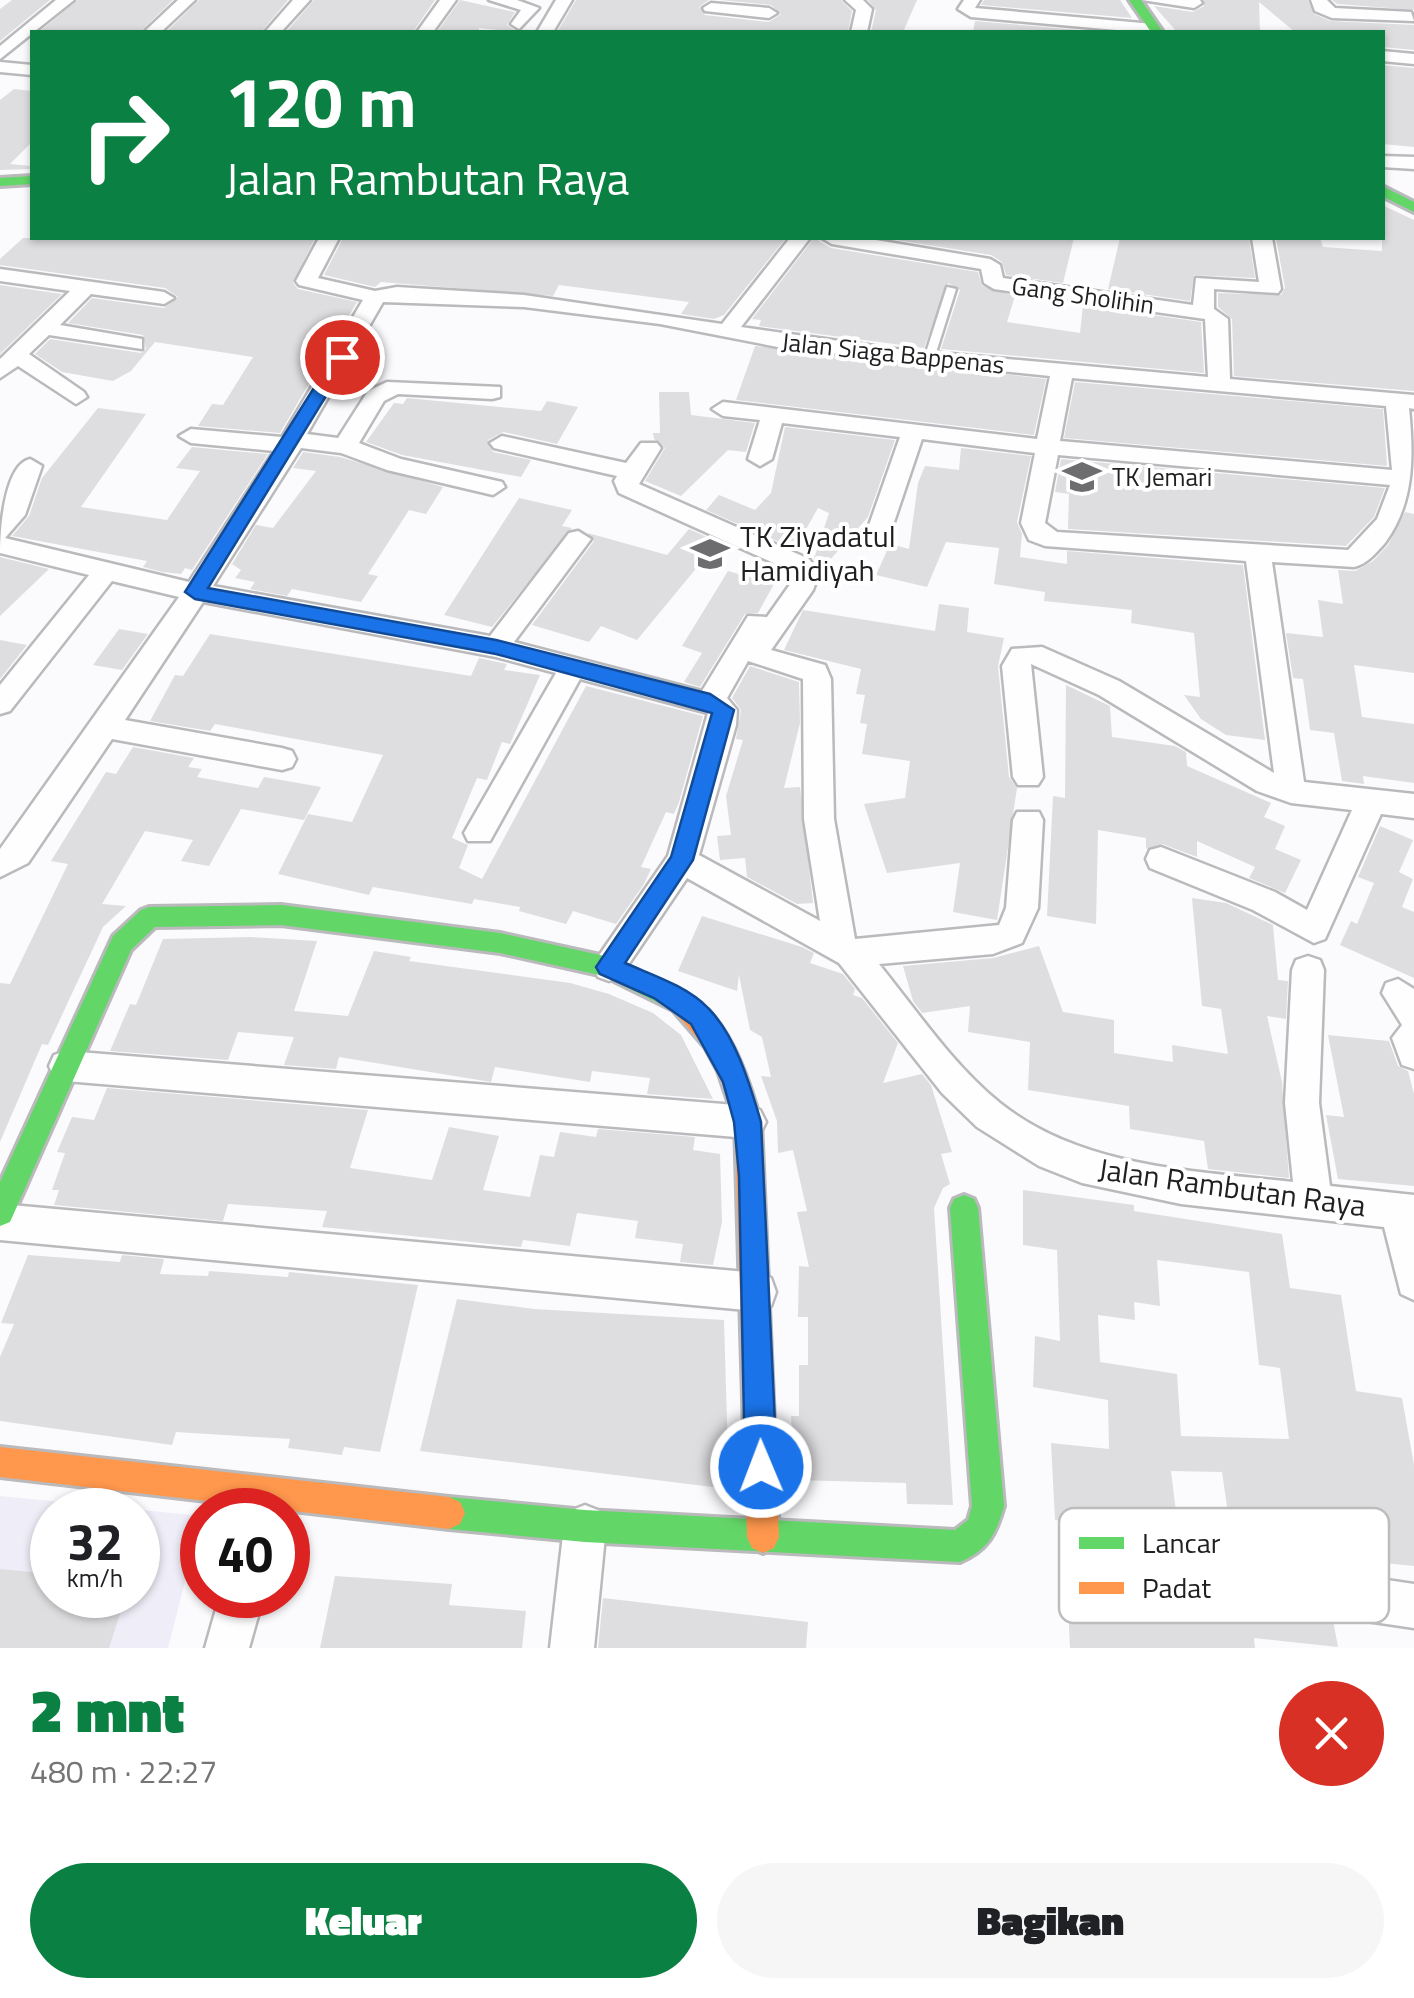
<!DOCTYPE html>
<html lang="id">
<meta charset="utf-8">
<style>
:root{--surface:#fff;--page:#f6f6f6;--text:#202124;--muted:#757577;--accent:#0b8043}
body{margin:0;font-family:"Titillium Web",sans-serif;background:var(--page);color:var(--text);height:100vh;display:flex;flex-direction:column;font-size:38px;white-space:nowrap}
*{box-sizing:border-box;margin:0}
p{font-size:32px;color:var(--muted)}
.icon{flex:none;width:55px;height:55px;fill:none;stroke:currentColor;stroke-width:2;stroke-linecap:round;stroke-linejoin:round}
.map{position:relative;height:1648px;overflow:hidden}
.details{display:flex;flex-direction:column;background:var(--surface);flex:1}
.details>*{flex:none}
.top-card{position:absolute;left:30px;top:30px;width:1355px;height:210px;border-radius:0px;box-shadow:0 2px 8px #0004;background:#0b8043;color:#fff;overflow:hidden}
.speed{position:absolute;left:30px;top:1488px;display:flex;gap:20px;font-size:50px;font-weight:700;text-align:center}
.speed>*{display:grid;place-content:center;width:130px;height:130px;border-radius:50%;background:var(--surface);box-shadow:0 2px 8px #0004;line-height:1}
.speed small{font-size:25px;font-weight:400}
.speed .limit{border:15px solid #d22;background:#fff;color:#111}
.pin{position:absolute;display:grid;place-items:center;width:85px;height:85px;color:#fff;margin:-42px;border:5px solid #fff;border-radius:50%;box-shadow:0 2px 10px #0007}
.me{position:absolute;width:110px;margin:-55px;rotate:359deg;stroke-linejoin:round;filter:drop-shadow(0 0 8px #0008)}
.turn{display:flex;align-items:center;gap:35px;height:210px;padding:0 30px;font-size:45px}
.turn .icon{width:130px;height:130px;stroke-width:2.5}
.turn b{display:block;font-size:70px;line-height:85px}
.round{display:grid;place-items:center;flex:none;width:105px;height:105px;border-radius:52px;background:var(--page)}
.headline{display:flex;align-items:center;justify-content:space-between;height:170px;padding:0 30px}
h1{font-size:60px;font-weight:800;line-height:75px;color:var(--accent)}
.primary-button{display:flex;gap:20px;margin-top:auto;padding:20px 30px}
.primary-button a{flex:1;height:115px;border-radius:60px;background:var(--accent);color:#fff;font-size:40px;font-weight:800;line-height:115px;text-align:center}
.primary-button a+a{background:var(--page);color:var(--text)}
.map>svg:first-child{display:block}
</style>
<div class="map">
<svg width="1414" height="1648" viewBox="0 0 1414 1648">
<rect width="100%" height="100%" fill="#fbfafd"/>
<path fill="#efeef8" fill-rule="evenodd" d="M0,1496L202,1516L168,1648H0ZM52,1510H138V1595H52Z"/>
<path fill="#dedee1" fill-rule="evenodd" d="M12,0H50L0,41V9Z
M78,0H173L140,32H39Z
M199,0H288L261,32H166Z
M314,0H435L413,32H286Z
M460,0L515,12L507,25L518,32L479,28V32H437Z
M576,0H709L699,7L705,15L769,22L781,14L771,5L720,0H841L852,11L848,32H557Z
M868,0H917L903,32H871L876,10Z
M984,0H1120L1132,18L981,5Z
M1204,0H1308L1314,14L1331,21L1414,25V50L1382,47V32H1295L1259,2L1260,32H1177L1154,6L1193,12L1204,6Z
M1332,0H1414V10L1337,4Z
M975,21L1102,32H973Z
M1382,65L1414,68V147L1382,144Z
M14,89L32,91V142L10,164L32,166V169L0,170V100Z
M1382,205L1414,220V391L1234,376L1232,319L1218,307V293L1281,295L1285,288L1276,238H1320L1323,247L1382,251Z
M23,238H315L293,283L298,289L357,302L280,433L198,426L212,404L223,405L253,357L155,342L131,371L113,381L62,372L35,354L50,339L141,353L146,349L143,335L68,323L92,298L164,308L178,297L165,288L0,265V259Z
M343,238H786L724,315L714,319L681,314L689,302L559,285L553,296L381,282L375,287L324,275Z
M814,238L831,248L978,272L982,286L1015,296L1007,322L1080,333L1083,305L1201,322L1204,373L941,349L960,290L948,283L924,348L759,326L761,320L752,319Z
M884,238H1074L1063,283L1006,275L1002,262L991,255Z
M1120,238H1249L1255,278L1194,275L1190,301L1108,289Z
M0,285L62,294L0,354Z
M755,346L1046,379L1034,435L736,400Z
M1075,382L1383,409L1387,466L1064,438Z
M659,392H689L691,415L755,423L746,452L728,450L681,496L645,481L665,448L654,439L653,433H660Z
M407,398L541,411L547,401L578,407L557,444L503,432L488,440L493,452L531,460L521,477L402,455L366,442L394,403L403,404Z
M98,408L146,414L81,507L167,520L200,471L176,468L192,447L268,454L192,570L185,568L181,574L162,572L143,567L147,561L12,536L29,516L42,478Z
M785,427L895,440L868,517L821,570L814,559L829,513L818,508L795,549L706,510L719,495L755,510L771,493Z
M961,448L1031,456L1017,522L1022,534L1020,557L1067,564V551L1243,565L1265,740L1226,735L1201,719L1184,695L1200,697L1194,633L1131,623L1132,610L1044,601L1045,592L994,584L999,548L946,542L927,587L876,575L890,544L909,549L918,483L925,466L959,470Z
M303,452L340,457L443,487L426,514L409,510L368,574L378,576L361,602L292,589L287,596L250,589L255,582L235,578L241,570L232,564L256,525L273,528L316,471L293,468Z
M1061,459L1385,488L1374,517L1346,546L1068,529L1069,494L1055,492Z
M519,498L572,510L562,526L572,528L492,627L444,615Z
M1405,512L1414,514V673L1354,665L1362,717L1414,724V783L1363,776L1364,784L1342,781L1334,733L1310,730L1303,679L1293,678L1286,633L1323,637L1318,600L1343,604L1338,570L1355,571L1373,561L1388,545Z
M689,529L718,542L637,640L601,626L589,642L532,625L594,541L588,533L667,555Z
M0,557L49,569L0,616Z
M728,571L774,584L758,613L745,614L700,687L684,682L702,653L682,646Z
M939,604L969,608L967,632L1004,638L998,666L1009,777L1017,788L997,920L953,912L960,863L887,873L864,804L905,798L910,761L862,754L867,724L860,723L865,695L856,694L861,669L784,650L803,610L935,631Z
M119,629L148,634L122,670L93,665Z
M210,634L471,676L479,658L507,664L504,670L540,675L510,744L502,742L487,780L477,778L452,838L468,845L459,868L482,879L586,686L703,716L679,802L674,814L666,812L641,867L651,869L644,884L616,924L573,911L566,924L519,911L520,907L474,899L472,904L373,887L369,895L278,874L308,814L352,822L383,755L215,724L210,731L150,721L175,675L183,676Z
M0,640L27,645L0,679Z
M750,666L799,682L800,723L784,788L800,787L813,903L797,904L747,877L745,858L720,860L717,836L731,835L726,796L743,740L736,739L741,710L732,698Z
M1066,685L1110,706L1112,737L1175,746L1186,752L1187,766L1271,803L1264,817L1285,826L1275,849L1301,860L1285,893L1249,878L1255,867L1197,841V857L1162,844L1146,849V838L1098,830L1096,924L1047,916L1053,796L1065,798Z
M133,747L194,758L188,767L202,769L197,777L258,788L264,777L321,787L304,820L241,809L209,866L181,861L193,840L145,831L102,904L126,906L103,927L48,1045L42,1044L0,1142V983L10,984L68,864L51,861L106,772L116,774Z
M1380,826L1413,840L1399,872L1413,879L1402,907L1414,912V978L1340,945L1351,921L1357,924L1374,883L1358,877Z
M1192,898L1226,903L1273,925L1278,980L1288,981L1286,1019L1267,1016L1282,1082L1289,1178L1208,1169L1204,1141L1130,1129L1129,1106L1028,1090L1030,1042L968,1032L970,1006L922,1013L913,1001L903,966L993,958L1039,946L1063,1012L1114,1020V1053L1173,1062L1172,1045L1228,1054L1221,1009L1202,1006Z
M702,916L802,947L814,953L810,963L843,974L855,989L853,995L862,998L898,1043L883,1083L922,1074L931,1085L952,1152L941,1154L950,1184L943,1188L934,1208L953,1505L907,1504L906,1483L794,1480L791,1416H799V1365H808V1317H798L799,1266L809,1267L797,1212L807,1211L793,1150L778,1153L777,1121L761,1076L771,1077L762,1037L750,1030L739,975L737,991L678,971Z
M251,937L317,941L294,1011L348,1016L374,951L411,957L409,961L570,983L609,994L653,1013L681,1035L713,1099L647,1094L650,1078L592,1071L590,1082L495,1067L491,1082L339,1057L336,1069L284,1065L294,1037L238,1032L228,1060L110,1051L130,1004L136,1005L163,939Z
M1328,1035L1389,1041L1398,1066L1408,1071L1414,1094V1186L1338,1179L1326,1115L1344,1117Z
M107,1088L368,1110L350,1168L432,1180L449,1127L499,1136L483,1190L530,1197L540,1155L554,1157L560,1132L596,1137L598,1129L695,1137L693,1150L720,1154L722,1222L713,1265L680,1262L683,1244L635,1238L638,1221L577,1213L570,1246L523,1240L521,1247L322,1227L327,1211L228,1204L223,1221L54,1205L59,1190H52L65,1153L57,1152L72,1117L94,1120Z
M1023,1190L1134,1205V1211L1282,1234L1290,1288L1341,1295L1356,1391L1402,1398L1414,1465V1566L1344,1559L1343,1554L1290,1548L1293,1562L1234,1554L1222,1472L1171,1471L1184,1578L1200,1580L1208,1596L1224,1604L1333,1620L1338,1647L1254,1638L1255,1648H1070L1064,1521L1055,1520L1051,1443L1109,1449L1108,1400L1033,1387L1035,1336L1060,1341L1057,1250L1023,1245ZM1157,1260L1249,1272L1259,1365L1280,1368L1289,1439L1181,1436L1177,1374L1100,1362L1098,1315L1135,1320L1134,1302L1160,1306Z
M28,1255L120,1262L122,1255L164,1259L160,1274L208,1276L209,1271L288,1277L289,1272L418,1285L380,1452L344,1447L342,1455L288,1448L290,1439L176,1432L172,1445L0,1421V1357L14,1324L1,1323Z
M457,1299L534,1309L724,1320L729,1489L420,1451Z
M0,1569L52,1574V1595H126L109,1648H0Z
M335,1576L452,1584L449,1605L526,1611L522,1648H320Z
M603,1598L808,1622L806,1648H598Z"/>
<g fill="none" stroke-linecap="round" stroke-linejoin="round">
<g stroke="#bab9bc" stroke-width="5">
<path id="lane" d="M947,287L956,289L934,359L925,361L924,359Z"/>
</g>
<g stroke="#bab9bc" stroke-width="5">
<path id="street" d="M56,0H74L0,59V46Z
M178,0H195L161,32H144Z
M293,0H310L281,32H265Z
M440,0H456L433,32H417Z
M489,0H517L539,8L519,29L511,24L521,10Z
M556,0H572L553,32H537Z
M845,0H863L872,9L867,32H851L856,10Z
M964,0H980L975,8L1153,24L1161,29L1139,32L971,17L958,9Z
M1142,0H1200L1202,3L1194,8Z
M1311,0H1327L1335,8L1411,12L1414,21L1332,18L1315,11Z
M711,3L769,8L777,13L769,18L705,11L703,8Z
M1382,51L1414,54V64L1382,61Z
M0,62L32,65V75L0,72Z
M1382,156L1414,157V169L1382,167Z
M319,238H339L318,278L375,291L397,287L524,295L722,324L790,238H810L741,327L896,349L1208,377L1205,319L994,289L984,283L981,269L832,244L822,238H864L990,259L1000,265L1003,278L1193,305L1196,278L1259,282L1252,238H1272L1281,289L1278,293L1214,289V309L1228,319L1230,379L1414,395V409L1409,408C1414,458 1414,503 1385,543C1376,553 1367,564 1354,567L1272,562L1304,782L1414,794V818L1381,814L1325,939L1314,943L1253,910L1150,868L1146,859L1150,850L1161,847L1275,892L1307,910L1352,810L1291,803L1257,791L1099,695L1031,664L1043,777L1038,785H1018L1013,777L1002,666L1012,649L1042,647L1119,681L1274,773L1246,561L1045,546L1029,540L1021,523L1035,453L922,439L891,531L888,537H870L867,531L900,437L782,423L772,459L760,466L748,459L760,420L723,416L712,409L723,402L1037,439L1050,376L783,348L660,324L524,307L383,302L307,434L338,438L368,391L387,382L500,387V397L492,399L398,394L384,401L359,443L401,459L502,482L505,487L493,495L387,470L341,453L301,448L213,586L490,636L569,533L578,531L591,539L514,642L702,691L748,616L767,617L791,583V571L619,493L614,481L617,476L494,448L490,443L502,436L626,463L641,443H657L661,448L639,484L809,559L819,573L813,590L771,650L825,665L831,679L834,819L855,939L999,925L1006,908L1013,820L1017,812H1039L1043,820L1038,908L1022,943L993,954L879,964C917,1011 953,1065 1000,1103C1081,1168 1195,1171 1293,1182L1285,1103L1292,970L1296,960L1308,956L1320,960L1324,970L1319,1103L1330,1186L1414,1195V1300L1401,1294L1384,1227L1181,1204L1082,1183L1039,1166L977,1127L942,1093L839,963L687,878L620,977L609,981L598,977L593,967L598,957L668,856L708,713L580,679L490,841H468L464,833L556,673L496,657L203,602L125,720L282,748L292,751L296,759L292,767L282,770L112,739L28,863L0,877V849L179,597L112,581L10,711L0,714V685L89,575L0,553C0,531 4,465 30,459L42,466L25,515L5,538L189,582L274,451L191,443L179,436L191,429L282,437L363,300L299,285L296,281ZM1072,378L1386,406L1392,470L1060,441ZM1058,455L1390,485L1377,519L1348,550L1057,532L1045,523ZM748,661L803,679L804,819L820,921L699,855L736,725L737,710L727,698Z
M0,269L164,292L174,298L164,304L91,294L60,325L142,339V349L49,335L29,354L84,392L87,397L76,404L18,366L0,378V359L70,291L0,281Z
M1398,979L1414,989V1069L1402,1065L1392,1038L1402,1025L1382,993L1386,983Z
M66,1051L748,1106L760,1110L766,1122L760,1134L748,1138L66,1081L54,1077L49,1066L54,1055Z
M0,1204L757,1273L771,1278L776,1292L771,1306L757,1311L0,1240Z
M585,1505L600,1511L606,1526L594,1648H550L564,1526L570,1511Z
M1225,1556L1414,1584V1628L1225,1600L1210,1593L1203,1578L1210,1563Z
M220,1595H264L249,1648H205Z"/>
</g>
<g stroke="#bab9bc" stroke-width="6">
<path id="fast" d="M1129,0H1141L1163,32H1151Z
M32,176V184L0,186V178Z
M1382,186L1414,202V212L1382,196Z
M281,905L500,933L609,957L686,993L689,1001L686,1009L677,1012L604,976L500,953L281,925L155,927L131,950L10,1222L0,1226V1182L113,936L141,910L149,907Z
M964,1195L974,1199L978,1208L1004,1506C996,1534 988,1550 960,1562L585,1542L449,1529L438,1524L433,1513L438,1502L449,1497L585,1510L955,1530L968,1520L972,1506L950,1208L954,1199Z"/>
</g>
<g stroke="#bab9bc" stroke-width="6">
<path id="slow" d="M677,990C727,1008 747,1076 761,1122L779,1537L774,1548L763,1553L752,1548L747,1537L735,1122L718,1071L705,1047L665,1001L668,993Z
M0,1447L449,1497L460,1502L465,1513L460,1524L449,1529L0,1477Z"/>
</g>
<use href="#lane" fill="#fefeff" fill-rule="evenodd"/>
<use href="#street" fill="#fefeff" fill-rule="evenodd"/>
<use href="#fast" fill="#63d668" fill-rule="evenodd"/>
<use href="#slow" fill="#ff974d" fill-rule="evenodd"/>
</g>
<path fill="#1a73e8" stroke="#114b97" stroke-width="2.5" d="M336,353L350,357L208,588L496,640L710,694L734,710L693,860L625,963C652,975 687,986 708,1008C736,1036 750,1085 761,1122L777,1467L772,1478L761,1483L750,1478L745,1467L739,1176L734,1122L723,1082L691,1024L654,998L600,974L596,967L671,857L712,713L496,654L195,599L185,592Z"/>
<defs>
<g id="school-bare" transform="scale(3)"><path d="M0-5L7-2L0 1L-7-2ZM-4 1L0 2.5L4 1V4Q0 6-4 4Z" fill="#6d6c6f" stroke="#fff" stroke-width="2.5" paint-order="stroke"/></g>
</defs>
<g fill-rule="evenodd">
<use href="#school-bare" x="1082" y="477"/>
<use href="#school-bare" x="710" y="554"/>
</g>
<g text-anchor="middle" stroke-width="8" stroke-linejoin="round" paint-order="stroke">
<g font-size="25" fill="#202023" stroke="#fff">
<text transform="translate(1083 295) rotate(8)" y="9">Gang Sholihin</text>
<text transform="translate(893 353) rotate(6)" y="9">Jalan Siaga Bappenas</text>
</g>
<g font-size="25" fill="#202023" stroke="#fff" text-anchor="start">
<text x="1112" y="486">TK Jemari</text>
</g>
<g font-size="30" fill="#202023" stroke="#fff" text-anchor="start">
<text x="740" y="547">TK Ziyadatul<tspan x="740" dy="34">Hamidiyah</tspan></text>
</g>
<g font-size="30" fill="#202023" stroke="#fff">
<text transform="translate(1232 1188) rotate(8)" y="10">Jalan Rambutan Raya</text>
</g>
</g>
<rect x="1059" y="1508" width="330" height="115" rx="15" fill="#fff" stroke="#bcbcbd" stroke-width="2.5"/>
<rect x="1079" y="1537" width="45" height="12" fill="#63d668"/>
<rect x="1079" y="1582" width="45" height="12" fill="#ff974d"/>
<g font-size="28" fill="#202023">
<text x="1142" y="1553">Lancar</text>
<text x="1142" y="1598">Padat</text>
</g>
</svg>
<div class="speed"><div>32<small>km/h</small></div><div class="limit">40</div></div>
<div class="pin" style="left:342px;top:357px;background:#d93025"><svg class="icon" aria-label="arrive" viewBox="0 0 24 24"><path d="M6 21V4h12l-3 4 3 4H6"/></svg></div>
<svg class="me" style="left:761px;top:1467px" viewBox="-20 -20 40 40"><circle r="17" fill="#1a73e8" stroke="#fff" stroke-width="3"/><path d="M0-11L8 9 0 5-8 9z" fill="#fff"/></svg>
<div class="top-card">
<div class="turn"><svg class="icon" aria-label="right" viewBox="0 0 24 24"><path d="M7 20v-9h11M14 6l5 5-5 5"/></svg><div><b>120 m</b>Jalan Rambutan Raya</div></div>
</div>
</div>
<section class="details">
<div class="headline"><div><h1>2 mnt</h1><p>480 m · 22:27</p></div><a class="round" style="background:#d93025;color:#fff"><svg class="icon" aria-label="close" viewBox="0 0 24 24"><path d="M6 6l12 12M18 6L6 18"/></svg></a></div>
<div class="primary-button"><a>Keluar</a><a>Bagikan</a></div>
</section>
